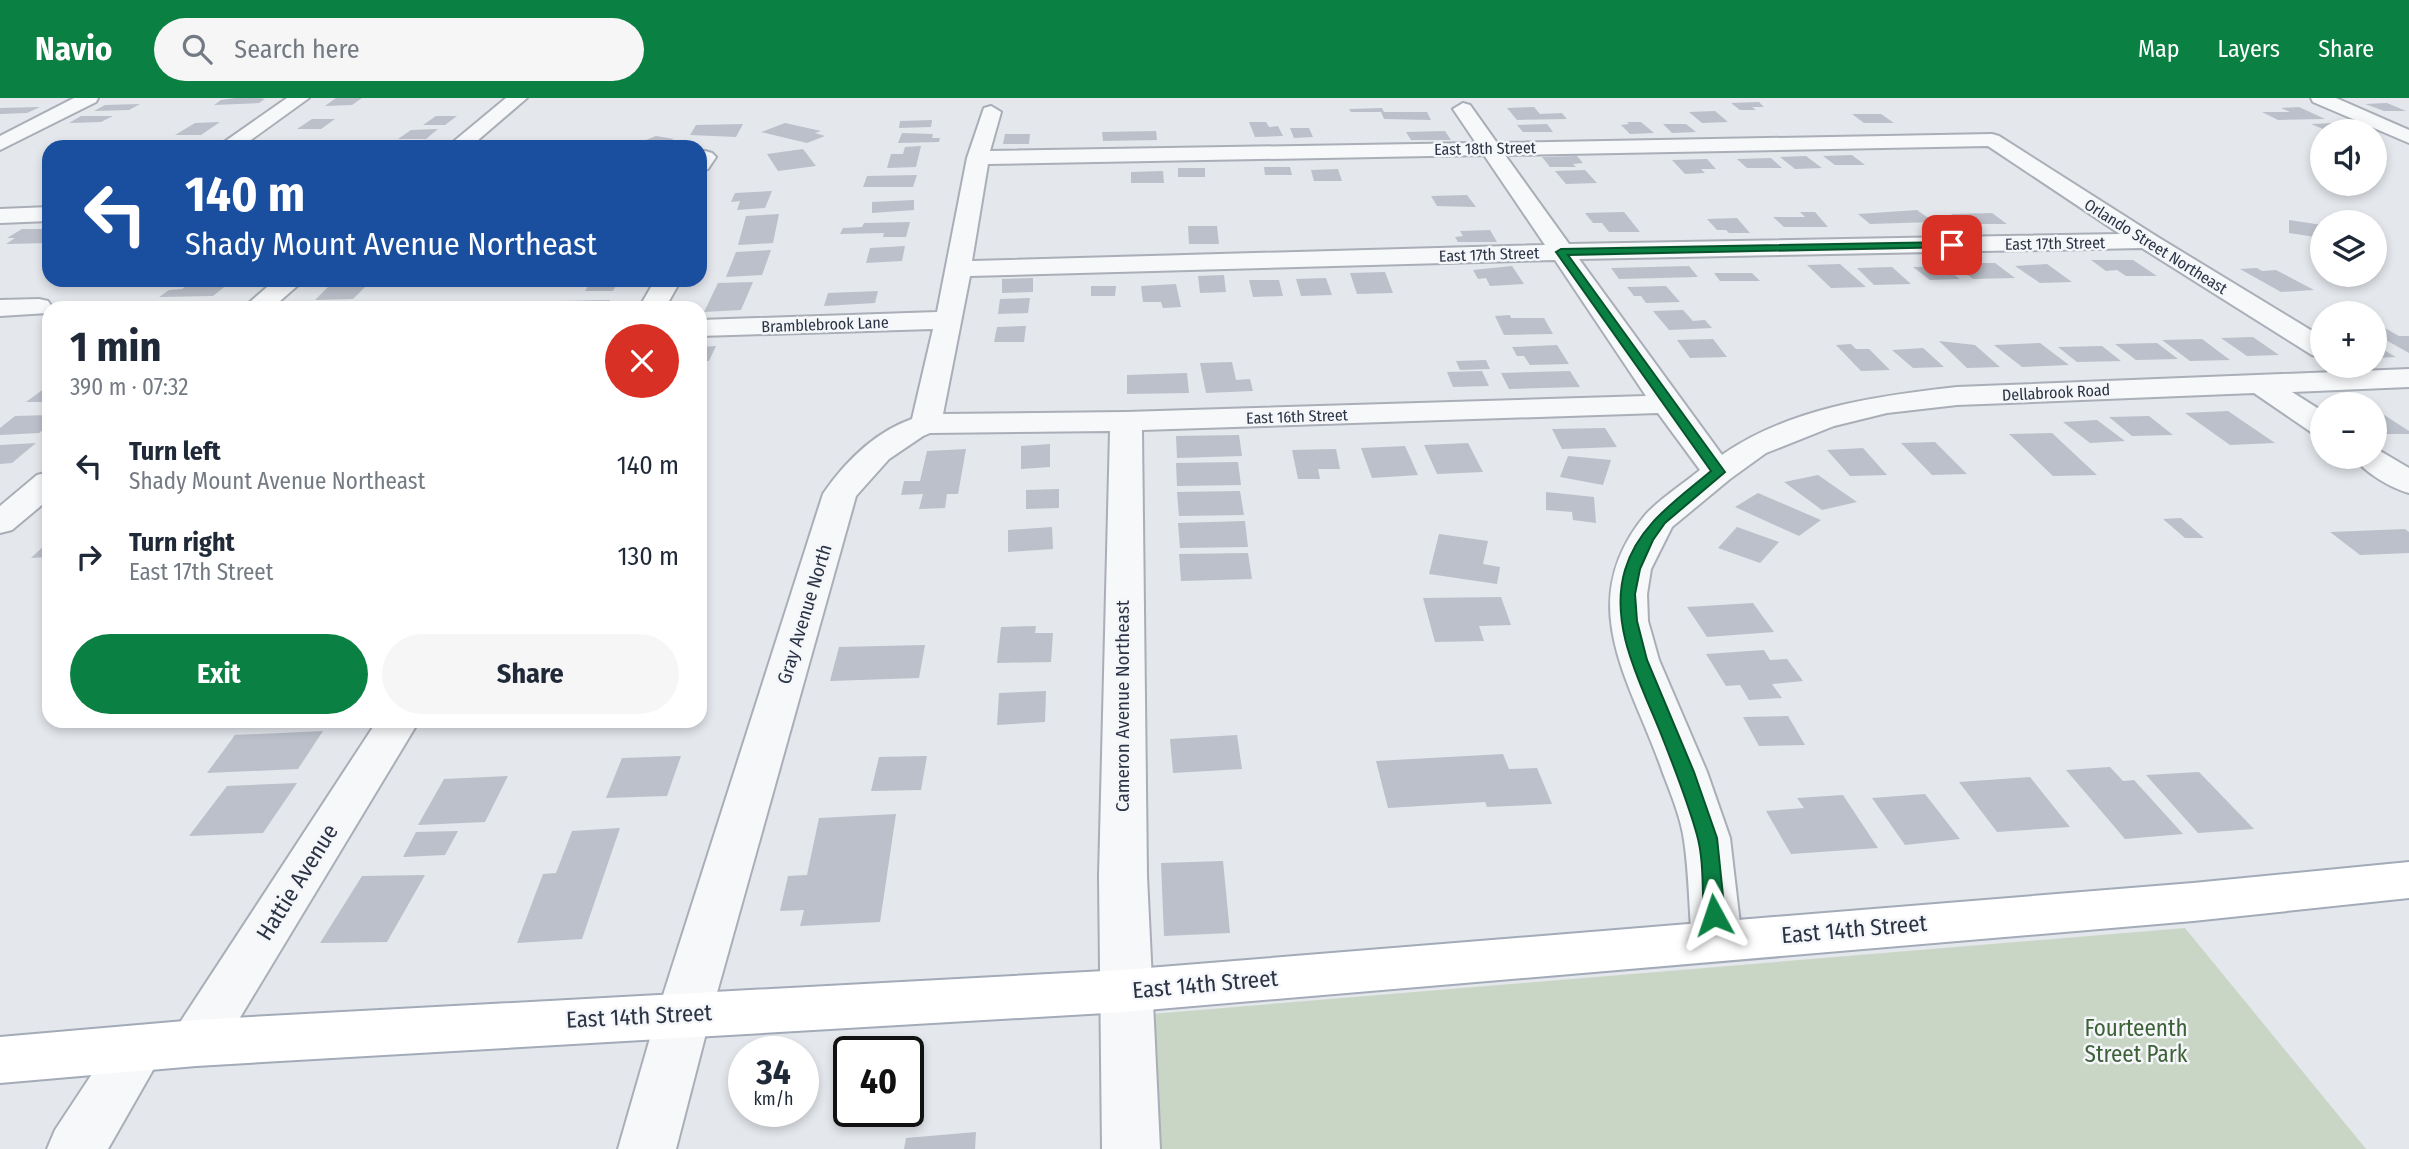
<!DOCTYPE html>
<meta charset="utf-8">
<style>
:root{--surface:#fff;--page:#f6f6f7;--text:#1f2937;--muted:#747a83;--accent:#0b8043}
body{margin:0;font-family:"Fira Sans Condensed",sans-serif;background:var(--page);color:var(--text);height:100vh;display:flex;flex-direction:column;font-size:26px;white-space:nowrap}
*{box-sizing:border-box;margin:0}
p{font-size:23px;color:var(--muted)}
.icon{flex:none;width:38px;height:38px;fill:none;stroke:currentColor;stroke-width:2;stroke-linecap:round;stroke-linejoin:round}
.map{position:relative;flex:1;overflow:hidden}
.sheet{position:absolute;left:42px;top:203px;width:665px;height:427px;display:flex;flex-direction:column;background:var(--surface);border-radius:21px;box-shadow:0 4px 10px #0003}
.sheet>*{flex:none}
.banner{position:absolute;left:42px;top:42px;width:665px;height:147px;border-radius:21px;box-shadow:0 4px 10px #0003;background:#1a4fa0;color:#fff;overflow:hidden}
.buttons{position:absolute;left:2310px;top:21px;display:grid;gap:14px}
.buttons a{display:grid;place-items:center;width:77px;height:77px;border-radius:50%;background:var(--surface);box-shadow:0 4px 10px #0003;font-size:35px}
.speed{position:absolute;left:728px;top:938px;display:flex;gap:14px;font-size:35px;font-weight:700;text-align:center}
.speed>*{display:grid;place-content:center;width:91px;height:91px;border-radius:50%;background:var(--surface);box-shadow:0 4px 10px #0003;line-height:1}
.speed small{font-size:18px;font-weight:400}
.speed .limit{border:4px solid #111;border-radius:10px;background:#fff;color:#111}
.pin{position:absolute;display:grid;place-items:center;width:60px;height:60px;color:#fff;margin:-30px;border-radius:14px;box-shadow:0 4px 10px #0006}
.me{position:absolute;width:77px;margin:-38px;rotate:355deg;stroke-linejoin:round;filter:drop-shadow(0 0 5px #0008)}
.turn{display:flex;align-items:center;gap:24px;height:147px;padding:0 28px;font-size:32px}
.turn .icon{width:91px;height:91px;stroke-width:2.5}
.turn b{display:block;font-size:49px;line-height:60px}
.round{display:grid;place-items:center;flex:none;width:74px;height:74px;border-radius:37px;background:var(--page)}
.overview{display:flex;align-items:center;justify-content:space-between;height:119px;padding:0 28px}
h1{font-size:42px;font-weight:700;line-height:52px}
.cta{display:flex;gap:14px;margin-top:auto;padding:14px 28px}
.cta a{flex:1;height:80px;border-radius:42px;background:var(--accent);color:#fff;font-size:28px;font-weight:700;line-height:80px;text-align:center}
.cta a+a{background:var(--page);color:var(--text)}
ul{padding:0;list-style:none}
li{display:flex;align-items:center;gap:21px;height:91px;padding:0 28px}
li div{flex:1}
li b{display:block;font-size:26px}
li em{font-style:normal}
header{display:flex;align-items:center;gap:42px;box-sizing:border-box;height:98px;padding:0 35px;background:var(--accent);color:#fff}
header strong{font-size:33px}
nav{display:flex;gap:38px;margin-inline-start:auto;font-size:24px}
.search{width:490px;height:63px;background:var(--page);display:flex;align-items:center;gap:18px;box-sizing:border-box;padding:0 24px;border-radius:38px;color:var(--muted);font-size:26px}
.map>svg:first-child{display:block}
</style>
<header>
<strong>Navio</strong>
<div class="search"><svg class="icon" aria-label="search" viewBox="0 0 24 24"><circle cx="10" cy="10" r="6"/><path d="M15 15l6 6"/></svg>Search here</div>
<nav><a>Map</a><a>Layers</a><a>Share</a></nav>
</header>
<div class="map">
<svg width="2409" height="1051" viewBox="0 0 2409 1051">
<rect width="100%" height="100%" fill="#e4e7ec"/>
<path fill="#c9d6c5" d="M2185,830L2366,1051H1158L1151,916Z"/>
<path fill="#bbc0ca" d="M235,0H260L265,1L259,5L214,7L221,2Z
M336,0H362L352,7L325,8Z
M1759,4L1764,9H1752L1756,12H1740L1731,5Z
M2387,5L2406,13H2384L2365,6Z
M140,6L129,12L94,13L105,7Z
M40,9L27,15L0,16V10Z
M1534,9L1540,16L1562,15L1567,21L1517,22L1507,10Z
M2299,9L2325,21L2278,22L2262,14H2290L2281,10Z
M1382,10L1384,14H1427L1431,22L1384,21L1381,14H1351L1349,11Z
M1715,13L1728,24L1702,25L1689,14Z
M1852,16H1881L1894,25H1864Z
M81,18H113L101,24L69,25Z
M436,18H457L445,27H423Z
M312,21H335L321,31H297Z
M932,22L931,29L899,30L900,23Z
M220,24L201,37H175L195,25Z
M1249,24H1266L1269,29L1278,28L1283,38L1255,39Z
M1627,24H1641L1654,35L1630,36L1621,27L1629,26Z
M785,25L821,33L815,35L825,38L807,45L761,34Z
M2333,25L2351,33H2328L2311,26Z
M743,26L736,39L690,37L696,27Z
M1547,26L1553,34H1523L1517,27Z
M1663,26H1686L1696,34L1672,35Z
M1290,30H1309L1313,39L1294,40Z
M438,31L426,41H398L411,32Z
M1156,33L1157,42L1103,43L1102,34Z
M1445,33L1451,42H1411L1406,34Z
M902,35L933,36L932,40H940L939,44L898,45Z
M1005,36H1030L1029,46H1003Z
M656,38L674,41L654,49L631,48Z
M310,42L300,49H257L266,43Z
M921,48L916,69L887,70L891,56H903L905,49Z
M803,51L816,68L778,73L767,56Z
M1852,57L1865,67H1835L1823,58Z
M1577,58L1583,65L1573,66L1576,69H1550L1542,59Z
M1806,58L1822,70L1795,71L1780,59Z
M1771,60L1782,70H1747L1737,61Z
M1707,61L1716,71H1701L1705,75L1685,76L1672,62Z
M1264,69H1290L1292,77H1265Z
M1178,70H1205V79H1178Z
M1338,71L1342,83H1314L1311,72Z
M1585,72L1597,85L1566,86L1555,73Z
M1163,73L1164,85H1131V74Z
M917,77L913,89H863L867,78Z
M772,93L765,110L737,112L740,103L731,104L735,95Z
M1467,97L1476,109L1437,108L1431,98Z
M914,102V112L872,115V104Z
M1917,112L1934,124L1870,126L1858,116Z
M1624,114L1640,134H1609L1602,125H1593L1585,115Z
M1800,114H1815L1828,129H1784L1773,119H1805Z
M1992,115L2007,126H1965L1951,116Z
M779,116L773,145L738,147L746,118Z
M1737,120L1750,135H1729L1726,132H1717L1707,121Z
M2289,122L2322,127V140L2289,135Z
M910,124L906,139H883L884,135L840,136L843,130L862,129L864,125Z
M1188,128H1217L1219,146H1189Z
M22,131H49V145L6,146L15,140H7Z
M1490,132L1497,144H1458L1455,139L1463,138L1460,133Z
M2375,136L2383,137L2386,151L2375,149Z
M905,148L902,163L866,165L870,150Z
M771,152L762,177L726,179L736,154Z
M2091,162H2133L2157,178H2126L2117,172L2106,173Z
M1976,165H1995L2015,180L1973,181L1958,169L1979,168Z
M1840,166L1866,189L1831,190L1807,167Z
M2047,166L2072,184L2040,185L2015,168Z
M1512,168L1524,186L1490,188L1486,180L1478,181L1473,172Z
M1689,168L1698,179L1619,181L1611,170Z
M1943,168L1960,181L1930,182L1913,169Z
M1892,169L1911,186L1874,187L1857,170Z
M2257,170L2262,173L2276,172L2314,192L2281,194L2240,171Z
M1385,174L1393,195L1357,196L1350,175Z
M1714,175H1752L1760,183H1720Z
M1224,177L1226,194L1200,195L1198,178Z
M1033,180V194L1002,195V181Z
M1326,180L1332,197L1301,198L1296,181Z
M194,182H233L213,198L159,199L169,192L182,191Z
M592,182H619L613,193H585Z
M1249,182H1279L1283,198L1253,199Z
M753,184L741,212L704,214L718,185Z
M368,186L353,201L315,202L330,187Z
M1176,186L1181,209L1163,210L1161,204H1143L1141,188Z
M1091,188H1116L1115,198H1091Z
M1666,188L1680,204L1646,205L1641,198H1634L1627,189Z
M878,193L875,205L824,208L828,195Z
M1030,200L1028,215L998,216L1000,201Z
M610,202L604,210H553L558,203Z
M206,203L197,210H156L164,204Z
M1683,212L1693,223L1705,222L1712,230L1669,232L1653,213Z
M1510,217L1511,220H1544L1553,236L1504,237L1495,218Z
M1026,228L1024,244H994L997,229Z
M2375,229H2383L2399,238H2409V255L2375,236Z
M2253,239L2279,257L2247,258L2221,240Z
M1713,241L1727,259L1690,260L1677,242Z
M2202,241L2230,262L2190,263L2162,242Z
M1939,243L1975,247L2000,269L1967,270Z
M2040,245L2069,267L2022,269L1994,247Z
M2157,245L2178,261L2136,262L2115,246Z
M1851,246L1856,251H1869L1890,272L1861,273L1836,247Z
M1557,247L1569,266L1530,267L1524,258H1517L1512,249Z
M2375,247L2396,259L2375,260Z
M716,248L709,263H700V249Z
M2102,248L2121,263L2077,264L2058,249Z
M1923,250L1944,269L1913,270L1892,252Z
M1486,262L1490,271L1460,272L1456,263Z
M1232,264L1236,282L1250,281L1253,293L1206,295L1200,265Z
M1482,273L1489,288L1453,289L1447,274Z
M1570,273L1580,289L1509,291L1501,275Z
M1187,275L1189,295L1127,296V277Z
M45,290H49V304H26Z
M2375,311L2409,333V336H2381L2375,332Z
M2228,313L2275,345L2230,347L2185,315Z
M49,317V327L39,335L0,337V330L15,318Z
M2149,318L2173,337L2132,338L2109,319Z
M2097,322L2125,343L2090,345L2063,324Z
M1605,330L1617,349L1562,351L1552,331Z
M2052,335L2097,377L2053,378L2009,336Z
M1239,337L1242,358L1177,360L1176,338Z
M1935,344L1967,376L1932,377L1901,345Z
M36,345L12,365L0,366V347Z
M1468,345L1483,374L1437,376L1424,347Z
M1050,346V369L1021,371V348Z
M1405,348L1418,377L1372,380L1361,350Z
M1863,350L1887,377L1850,378L1827,352Z
M966,351L958,396H947L945,410L919,411L923,396L901,397L904,383H920L927,353Z
M1336,351L1340,371H1318L1320,381H1298L1292,352Z
M1568,358L1611,362L1603,387L1560,379Z
M1238,364L1241,387L1177,388L1176,365Z
M1818,377L1857,404L1822,412L1784,384Z
M1059,391V410L1026,411V392Z
M1240,393L1244,417L1179,418L1177,394Z
M1546,394L1594,399L1596,425L1573,422L1572,414L1546,412Z
M1758,395L1821,422L1799,438L1735,409Z
M2181,420L2204,440H2185L2163,421Z
M1245,423L1248,449L1180,450L1178,425Z
M1052,429L1053,451L1008,454V432Z
M1737,429L1779,444L1760,465L1718,450Z
M2405,431L2409,434V455L2360,457L2330,434Z
M1439,436L1488,443L1483,466L1500,469L1497,486L1429,476Z
M49,443V459L31,460Z
M1248,455L1252,481L1181,483L1179,456Z
M1501,499L1511,527L1479,528L1484,543L1435,544L1423,500Z
M1753,505L1774,534L1707,539L1687,509Z
M1036,528L1035,535H1053L1051,564L997,565L1001,529Z
M925,547L919,580L830,583L839,549Z
M1764,552L1770,562L1787,561L1803,583L1772,586L1782,600L1749,602L1740,587L1726,588L1706,556Z
M1046,593L1045,624L997,627L999,595Z
M1788,618L1805,647L1759,648L1743,619Z
M323,633L298,671L207,675L235,637Z
M1237,637L1242,671L1173,675L1170,641Z
M1503,656L1509,671L1537,670L1552,706L1487,709L1485,704L1388,710L1376,663Z
M681,658L667,698L606,700L622,660Z
M927,658L921,692L871,693L879,659Z
M2110,669L2123,683L2134,682L2183,736L2125,741L2066,672Z
M2199,674L2254,731L2198,735L2146,677Z
M508,678L485,724L418,727L444,681Z
M2030,679L2070,729L1997,734L1959,684Z
M297,685L263,735L189,738L227,688Z
M1925,696L1960,741L1905,747L1872,700Z
M1843,697L1878,750L1791,756L1766,713L1804,710L1797,700Z
M896,716L880,824L800,828L804,812L780,813L788,778L807,777L819,720Z
M620,730L582,841L517,845L543,776L556,775L572,733Z
M458,733L445,757L403,759L416,734Z
M1223,763L1230,835L1164,838L1161,765Z
M425,777L387,844L320,845L362,778Z
M976,1034L975,1051H904L906,1040Z"/>
<g fill="none" stroke-linecap="round" stroke-linejoin="round">
<g stroke="#a9aeb7" stroke-width="4">
<path id="minor" d="M74,0H98L96,4L0,52V38Z
M287,0H309L241,49H217Z
M506,0H527L470,49H447Z
M2311,0H2336L2409,32V45L2313,4Z
M1463,5L1470,7L1497,45L1992,36L1999,38L2156,138L2322,239V259L2312,257L2142,150L1579,161L1722,357C1789,310 1877,298 1957,289L2409,271V289L2292,294L2322,313V336L2311,334L2254,295L1957,307L1887,315L1834,328L1766,355L1730,381L1672,429L1651,471L1647,496L1648,523L1659,562L1707,674L1730,740L1742,843L1735,857L1717,863L1699,857L1692,843C1689,810 1689,775 1684,742C1681,720 1671,696 1663,675C1632,584 1571,506 1646,416C1661,400 1683,386 1700,372L1658,315L1142,332L1147,778L1160,1051H1102L1099,778L1110,333L930,335L923,338L889,361L856,398L711,916L676,1051H618L657,916L823,396C845,364 875,334 912,321L933,231L700,238V222L937,214L967,60L984,10L991,8L1001,14L990,53L1476,45L1453,11ZM1988,48L2120,136L1569,146L1505,57ZM1484,57L1545,147L972,163L988,66ZM1555,162L1646,298L1126,314L943,316L970,178Z
M705,53L712,55L716,59L708,71L700,72V54Z
M49,109V123L0,125V111Z
M275,182H304L272,210H243Z
M655,182H681L665,210H639Z
M39,201L48,203L52,209L49,210L48,215L0,218V202Z
M2375,350L2409,370V395C2391,390 2365,375 2354,359H2375Z
M49,374V401L12,432L0,435V408L37,377Z
M377,623H419L215,961L196,968L177,961L169,945L177,929Z
M138,928L157,935L165,951L108,1051H47L55,1032L119,935Z"/>
</g>
<g stroke="#a3abb8" stroke-width="4">
<path id="major" d="M2409,764V800L2193,823L1123,914L196,968L0,985V939L196,922L1123,872L2193,785Z"/>
</g>
<use href="#minor" fill="#f7f8fa" fill-rule="evenodd"/>
<use href="#major" fill="#fff" fill-rule="evenodd"/>
</g>
<path fill="#0b8043" stroke="#07532c" stroke-width="2" d="M1952,144L1957,147L1955,149L1568,157L1725,374L1665,425L1653,442L1640,471L1635,496L1637,523L1647,562L1694,674L1717,740L1725,817L1722,822L1714,825L1707,822L1704,817C1702,791 1704,762 1697,737C1687,701 1673,666 1659,631C1639,582 1609,526 1625,472C1638,427 1677,402 1711,373L1556,154L1561,151Z"/>
<g text-anchor="middle" stroke-width="5" stroke-linejoin="round" paint-order="stroke">
<g font-size="16" fill="#2b3445" stroke="#f4f6f9">
<text transform="translate(1485 50) rotate(-1)" y="6">East 18th Street</text>
<text transform="translate(2055 145) rotate(-1)" y="6">East 17th Street</text>
<text transform="translate(2156 148) rotate(32)" y="6">Orlando Street Northeast</text>
<text transform="translate(1489 156) rotate(-2)" y="6">East 17th Street</text>
<text transform="translate(825 226) rotate(-2)" y="6">Bramblebrook Lane</text>
<text transform="translate(2056 294) rotate(-3)" y="6">Dellabrook Road</text>
<text transform="translate(1297 318) rotate(-2)" y="6">East 16th Street</text>
</g>
<g font-size="19" fill="#2b3445" stroke="#f4f6f9">
<text transform="translate(804 516) rotate(-73)" y="7">Gray Avenue North</text>
<text transform="translate(1122 608) rotate(-90)" y="7">Cameron Avenue Northeast</text>
</g>
<g font-size="23" fill="#2b3445" stroke="#f4f6f9">
<text transform="translate(297 784) rotate(-58)" y="8">Hattie Avenue</text>
<text transform="translate(1854 831) rotate(-5)" y="8">East 14th Street</text>
<text transform="translate(1205 886) rotate(-5)" y="8">East 14th Street</text>
<text transform="translate(639 918) rotate(-3)" y="8">East 14th Street</text>
</g>
<g font-size="23" fill="#3f6138" stroke="#f4f6f9">
<text x="2136" y="938">Fourteenth<tspan x="2136" dy="26">Street Park</tspan></text>
</g>
</g>
</svg>
<div class="buttons">
<a><svg class="icon" aria-label="sound" viewBox="0 0 24 24"><path d="M4 9h4l5-4v14l-5-4H4zM17 9q2 3 0 6"/></svg></a>
<a><svg class="icon" aria-label="layers" viewBox="0 0 24 24"><path d="M12 4l9 5-9 5-9-5zM3 14l9 5 9-5"/></svg></a>
<a>+</a>
<a>−</a>
</div>
<div class="speed"><div>34<small>km/h</small></div><div class="limit">40</div></div>
<div class="pin" style="left:1952px;top:147px;background:#d93025"><svg class="icon" aria-label="arrive" viewBox="0 0 24 24"><path d="M6 21V4h12l-3 4 3 4H6"/></svg></div>
<svg class="me" style="left:1714px;top:817px" viewBox="-20 -20 40 40"><path d="M0-17L14 15 0 8-14 15z" fill="#0b8043" stroke="#fff" stroke-width="4"/></svg>
<div class="banner">
<div class="turn"><svg class="icon" aria-label="left" viewBox="0 0 24 24"><path d="M17 20v-9H6M10 6l-5 5 5 5"/></svg><div><b>140 m</b>Shady Mount Avenue Northeast</div></div>
</div>
<section class="sheet">
<div class="overview"><div><h1>1 min</h1><p>390 m · 07:32</p></div><a class="round" style="background:#d93025;color:#fff"><svg class="icon" aria-label="close" viewBox="0 0 24 24"><path d="M6 6l12 12M18 6L6 18"/></svg></a></div>
<ul>
<li><svg class="icon" aria-label="left" viewBox="0 0 24 24"><path d="M17 20v-9H6M10 6l-5 5 5 5"/></svg><div><b>Turn left</b><p>Shady Mount Avenue Northeast</p></div><em>140 m</em></li>
<li><svg class="icon" aria-label="right" viewBox="0 0 24 24"><path d="M7 20v-9h11M14 6l5 5-5 5"/></svg><div><b>Turn right</b><p>East 17th Street</p></div><em>130 m</em></li>
</ul>
<div class="cta"><a>Exit</a><a>Share</a></div>
</section>
</div>
